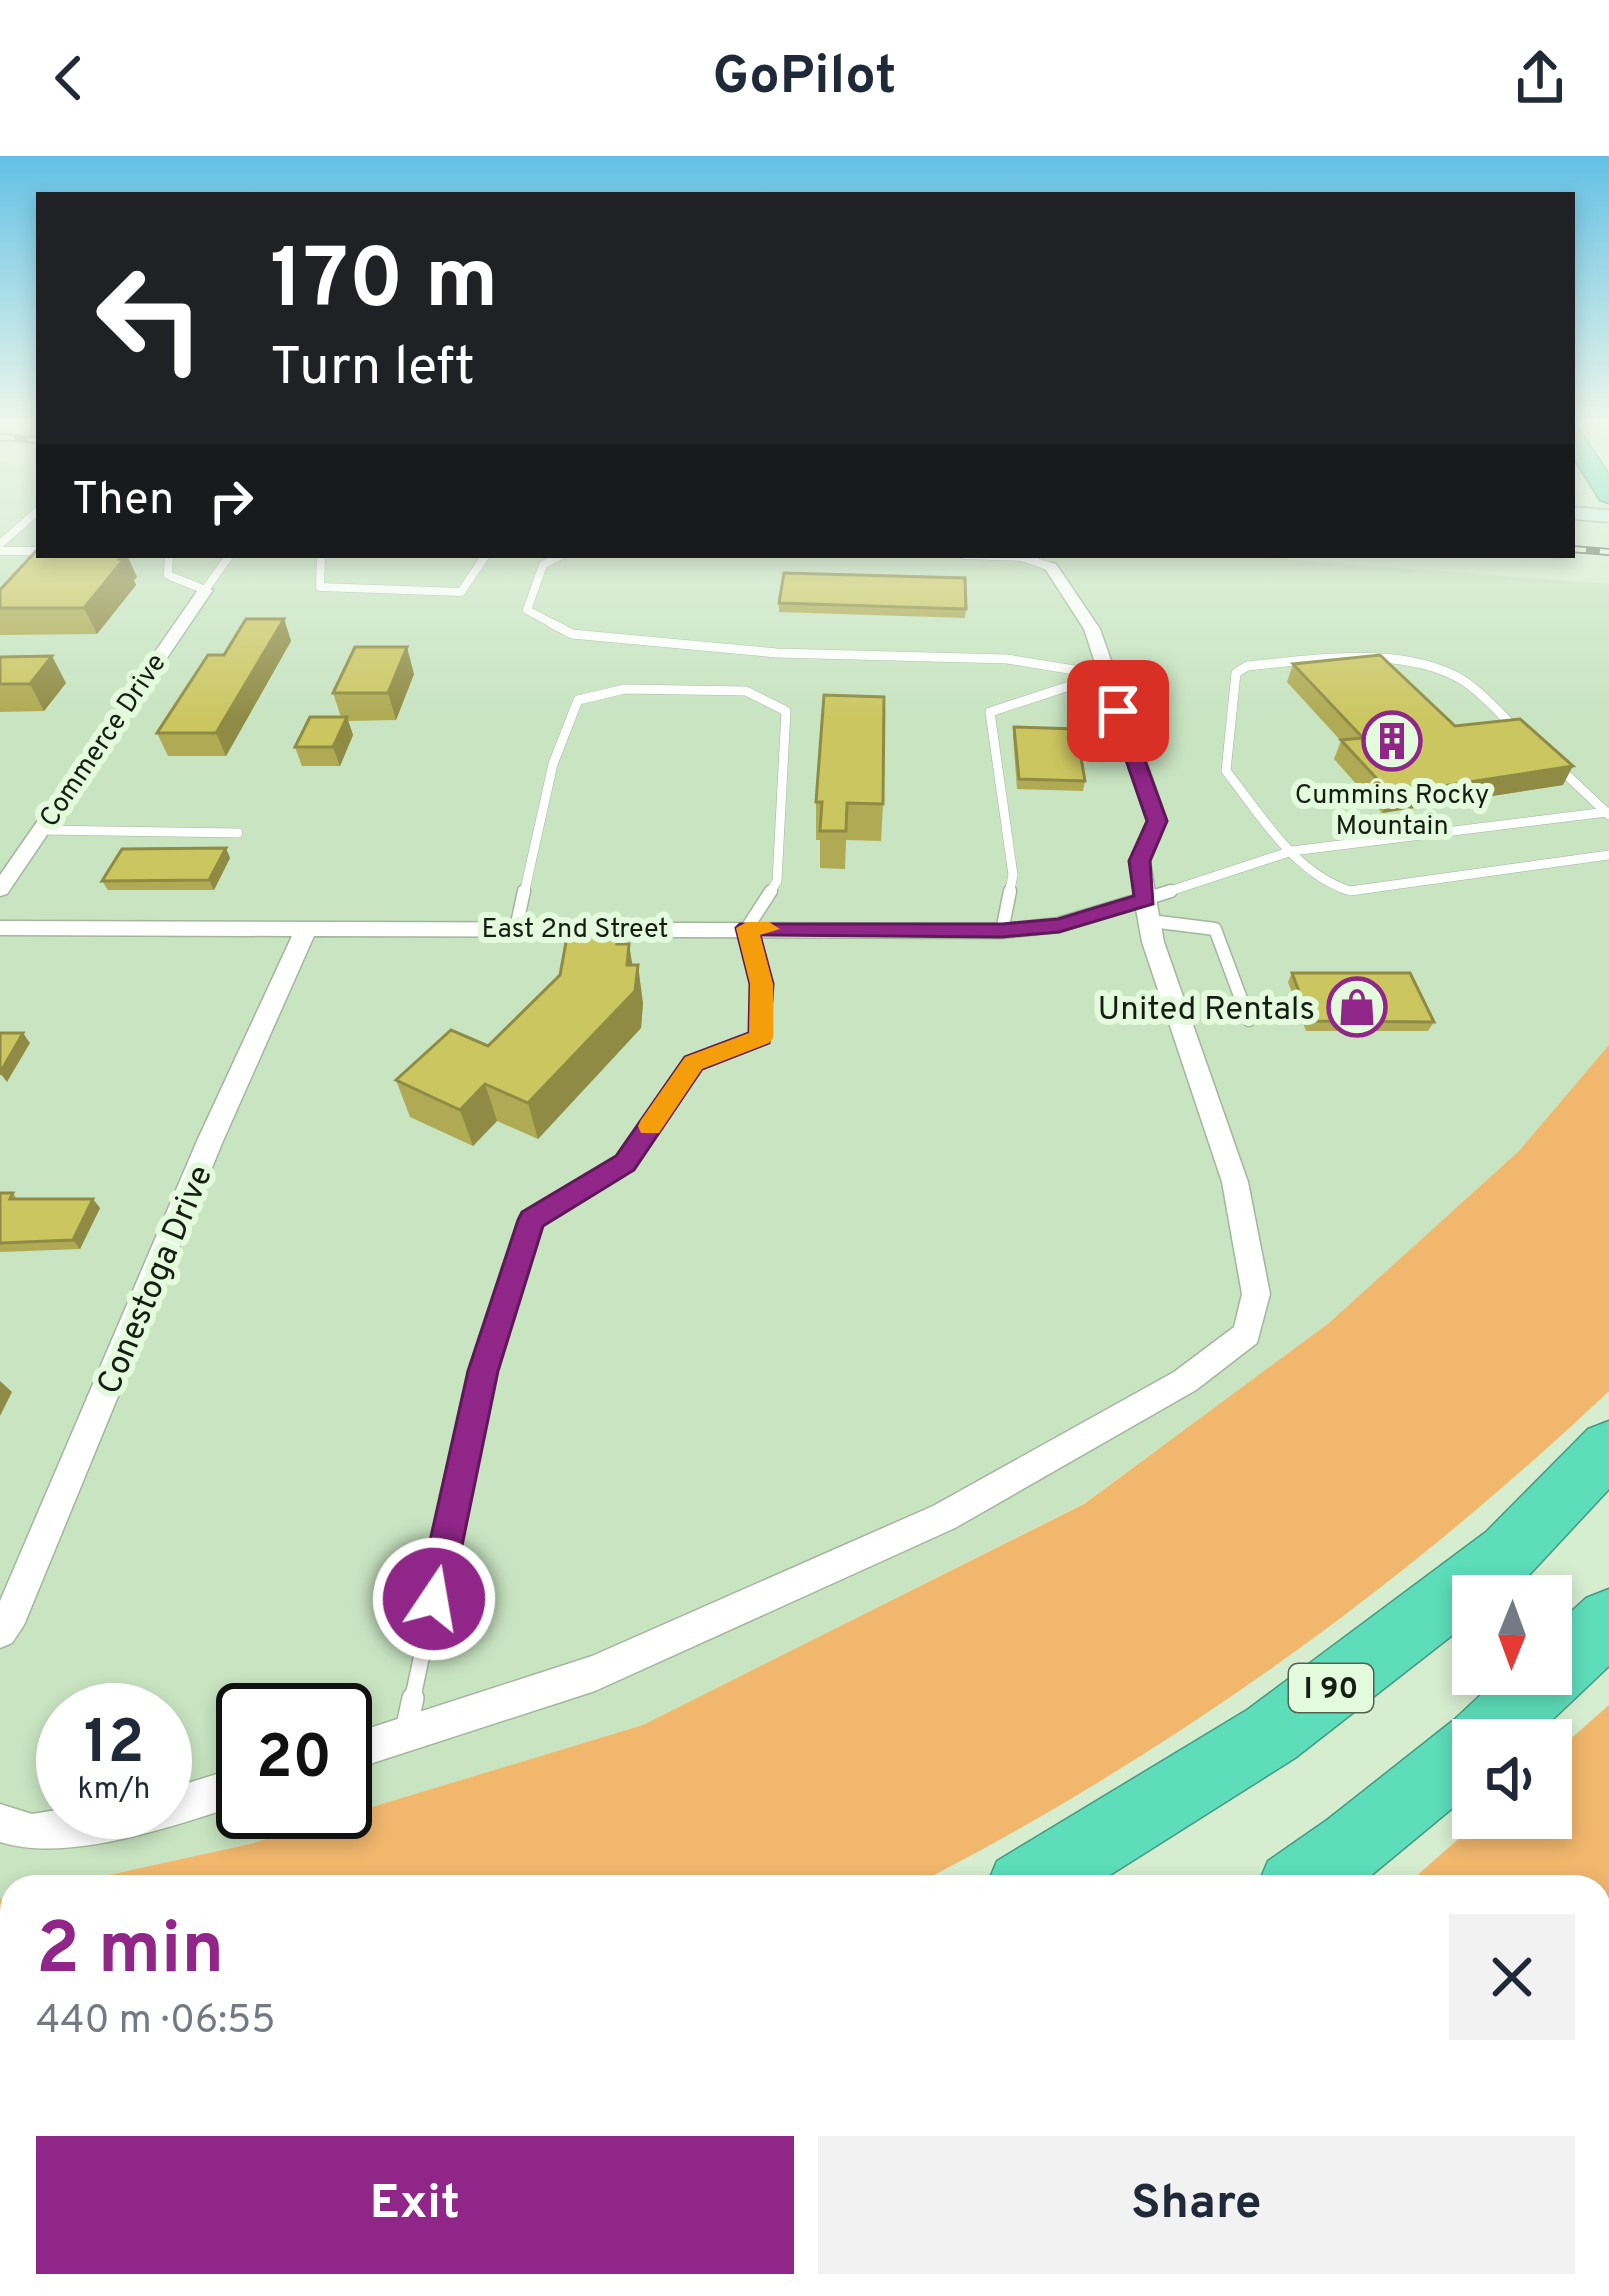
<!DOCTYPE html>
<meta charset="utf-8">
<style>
:root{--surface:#fff;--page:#f2f2f3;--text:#1f2937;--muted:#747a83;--accent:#912689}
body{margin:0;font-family:Overpass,sans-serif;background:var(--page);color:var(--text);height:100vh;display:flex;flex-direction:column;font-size:45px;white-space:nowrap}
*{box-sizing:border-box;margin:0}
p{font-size:39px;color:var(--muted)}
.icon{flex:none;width:66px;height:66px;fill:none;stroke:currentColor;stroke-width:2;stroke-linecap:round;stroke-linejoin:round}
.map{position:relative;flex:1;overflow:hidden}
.side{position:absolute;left:0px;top:1719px;width:1611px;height:423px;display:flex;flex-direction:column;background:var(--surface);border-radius:36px 36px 0 0;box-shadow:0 6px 18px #0003}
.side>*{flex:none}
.banner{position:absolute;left:36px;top:36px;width:1539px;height:366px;border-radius:0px;box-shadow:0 6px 18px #0003;background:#202124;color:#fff;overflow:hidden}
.needle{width:78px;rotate:181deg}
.fabs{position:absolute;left:1452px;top:1419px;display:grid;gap:24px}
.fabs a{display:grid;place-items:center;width:120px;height:120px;border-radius:0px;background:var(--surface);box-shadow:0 6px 18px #0003;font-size:60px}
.speed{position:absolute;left:36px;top:1527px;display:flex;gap:24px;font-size:60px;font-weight:700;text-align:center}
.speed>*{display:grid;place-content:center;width:156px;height:156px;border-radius:50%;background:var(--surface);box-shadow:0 6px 18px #0003;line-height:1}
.speed small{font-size:30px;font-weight:400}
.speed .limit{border:6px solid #111;border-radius:18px;background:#fff;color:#111}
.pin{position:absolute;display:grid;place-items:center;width:102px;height:102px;color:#fff;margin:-51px;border-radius:24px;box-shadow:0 6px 18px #0006}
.me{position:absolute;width:132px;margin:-66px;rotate:12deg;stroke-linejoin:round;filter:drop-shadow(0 0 9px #0008)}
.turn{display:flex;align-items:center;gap:42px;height:252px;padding:0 36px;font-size:54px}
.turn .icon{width:156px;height:156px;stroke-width:2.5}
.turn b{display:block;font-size:84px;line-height:102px}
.then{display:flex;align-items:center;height:114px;padding:0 36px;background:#0003;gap:24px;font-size:45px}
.round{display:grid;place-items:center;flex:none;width:126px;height:126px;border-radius:0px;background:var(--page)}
.overview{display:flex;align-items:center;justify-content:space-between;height:204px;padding:0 36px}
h1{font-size:72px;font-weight:700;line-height:90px;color:var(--accent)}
.button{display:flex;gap:24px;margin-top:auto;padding:24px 36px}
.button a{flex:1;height:138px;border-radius:0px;background:var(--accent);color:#fff;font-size:48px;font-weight:700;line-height:138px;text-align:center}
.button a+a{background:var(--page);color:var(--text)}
header{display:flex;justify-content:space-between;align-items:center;height:156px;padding:0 36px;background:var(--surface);font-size:54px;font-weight:700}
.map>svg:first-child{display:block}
</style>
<header><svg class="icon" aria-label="back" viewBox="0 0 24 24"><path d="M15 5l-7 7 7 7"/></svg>GoPilot<svg class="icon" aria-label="share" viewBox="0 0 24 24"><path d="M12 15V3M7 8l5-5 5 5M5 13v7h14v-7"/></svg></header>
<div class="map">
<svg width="1609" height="2140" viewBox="0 0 1609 2140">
<rect width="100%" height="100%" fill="#d6edd0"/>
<path fill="#c8e4c1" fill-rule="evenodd" d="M0,306L39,309V399H1227L1609,428V889L1519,995L1329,1167L1084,1347L643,1569L250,1688L54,1731H12V1740L0,1743ZM63,1554H165V1656H63ZM243,1554H345V1656H243Z"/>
<path fill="#f1b76d" d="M1609,889V1235C1401,1432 1167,1600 911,1731H54L250,1688L643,1569L1084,1348L1329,1167L1519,995Z
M1609,1549V2112L1599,2122V1731H1404L1482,1662H1551V1600Z
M12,1740V2075L0,2079V1743Z
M812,2130H1590L1580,2140H794Z"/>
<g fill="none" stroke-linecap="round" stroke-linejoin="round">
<g stroke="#a1b69b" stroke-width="9">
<path id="service-far4" d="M0,388L39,354
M0,395H39
M169,399L168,419L205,434L230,399
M321,399L320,431L461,436L486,399
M964,399L1022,401L1051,411
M557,470L527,454L543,409L561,399"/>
</g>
<g stroke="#a1b69b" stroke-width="10">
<path id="service-far3" d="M551,467L572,478L777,497L1007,503L1105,519
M1520,577C1502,560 1485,539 1464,525C1404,488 1312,504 1247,510L1236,517L1226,615C1261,659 1294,717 1350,735L1609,699
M1555,608L1609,659
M41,674L238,677
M524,738L553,608L578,544L625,533L746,535L786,555L777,725L769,738
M1009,738L1013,719L990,556L1100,520
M1161,738L1292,695L1607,656"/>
</g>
<g stroke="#a1b69b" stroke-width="15">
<path id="service-far2" d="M1145,743L1171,735
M1151,765L1215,773L1249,864
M516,772L524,735
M1002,775L1010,735
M524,1088L532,1063L625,1007L694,907L761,882L762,828L747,772L771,735"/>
</g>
<g stroke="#a1b69b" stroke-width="18">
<path id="service-far1" d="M412,1545L483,1215L525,1085"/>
</g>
<g stroke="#a1b69b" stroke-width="24">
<path id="service" d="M406,1574L413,1542"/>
</g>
<g stroke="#a1b69b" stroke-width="3">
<path id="minor" d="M1051,407L1056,408L1100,473L1167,665L1150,705L1156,743L1164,786L1248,1026L1270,1138L1257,1187L1196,1234L955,1372L595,1535L345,1616V1580L592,1500L933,1350L1174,1216L1234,1171L1242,1138L1222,1026L1142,786L1136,753L1059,776L1002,782L314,780L223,985L24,1469L12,1487L0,1492V1445L197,985L292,780L0,779V765L1002,768L1057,762L1134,739L1130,705L1147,665L1084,473L1044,411Z
M200,431L213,434L7,738L0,740V719Z
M243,1610V1648C174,1669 70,1708 0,1686V1648L32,1658L63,1653L165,1656V1634Z"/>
</g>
<g stroke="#a1b69b" stroke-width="3">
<path id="secondary" d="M1572,351L1609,354V366L1572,363Z"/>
</g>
<g stroke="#449a80" stroke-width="3">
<path id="motorway" d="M1572,273L1580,275L1609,319V347L1600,344L1572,299Z
M1609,1265V1333L1530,1418L1502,1440H1473V1463L1295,1602L1091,1731H986L997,1705L1247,1554L1486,1376L1588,1273Z
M1609,1433V1510L1531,1584H1473V1635L1357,1731H1257L1268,1705L1327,1664L1455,1563L1503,1518H1551V1474L1586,1442Z
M12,2107V2130H112L108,2140H0V2126Z
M575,2130H680L676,2140H571Z"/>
</g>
<use href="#service-far4" stroke="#fff" stroke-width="8"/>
<use href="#service-far3" stroke="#fff" stroke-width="9"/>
<use href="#service-far2" stroke="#fff" stroke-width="12"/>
<use href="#service-far1" stroke="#fff" stroke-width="15"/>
<use href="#service" stroke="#fff" stroke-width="21"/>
<use href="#minor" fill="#fff" fill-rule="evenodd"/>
<use href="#secondary" fill="#cef5ea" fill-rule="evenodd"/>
<use href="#motorway" fill="#5dddba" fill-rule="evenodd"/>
<g stroke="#5e6b5a" stroke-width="8">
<path id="rail" d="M0,281L39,284
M1572,393L1609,396"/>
</g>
<use href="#rail" stroke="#e3fadd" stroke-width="4.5" stroke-dasharray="14" stroke-linecap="butt"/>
</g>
<path fill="#afaa53" d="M137,421L134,424L136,429L97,478L0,479V434Z
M779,447L966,453L965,462L779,456Z
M284,463L291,485L226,600H168L157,577L224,499Z
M0,501L66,527L44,555L0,556Z
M1293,508L1455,570L1563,629L1382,657L1334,603L1341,585L1287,526Z
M414,518L396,564L348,565L353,579L340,610H302L295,591L341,561L333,537Z
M1014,571L1085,625L1083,635L1017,633L1013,580Z
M816,646L883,648L881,685L846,684L845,713L820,712V684H816Z
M230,702L214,734H108L102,725Z
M619,788L632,809L643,847L641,872L538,983L497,965L473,990L410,961L396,924L488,890Z
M1292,817L1434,866L1428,875H1306L1288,826Z
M0,1037H13L17,1043L100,1052L80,1093L0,1096Z"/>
<path fill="#8f8b44" d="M122,399H127L137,421L134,424L136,429L97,478L84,452Z
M284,463L291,485L226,600L216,577Z
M407,491L414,518L396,564L388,537Z
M52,500L66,527L44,555L30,528Z
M347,561L353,579L340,610L333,591Z
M1573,610L1563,629L1382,657L1391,638Z
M226,692L230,702L214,734L209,724Z
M629,788L635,825L638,809L643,847L641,872L538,983L528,947Z
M23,877L30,887L7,926L0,917Z
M485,928L497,965L473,990L460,954Z
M93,1043L100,1052L80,1093L73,1084Z
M0,1225L12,1236L0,1260Z"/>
<path fill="#ccc661" stroke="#8f8b44" stroke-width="3" d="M38,393L39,399H122L119,403H124L84,452H0V434Z
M784,417L965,422L966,453L779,447Z
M246,463H284L216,577H157L208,499H224Z
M355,491H407L388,537H333Z
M1380,499L1455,570L1520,563L1573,610L1391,638L1341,584L1363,582L1293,508Z
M52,500L30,528H0V501Z
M824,539L884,541L883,648L847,647L846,675H820L822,646H816Z
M310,561H347L333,591H295Z
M1014,571L1076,573L1085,625L1019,623Z
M226,692L209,724L102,725L122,693Z
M618,780L617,788H629L627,809H638L635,835L528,947L485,928L460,954L396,924L451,874L488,890L560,819L567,781Z
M1292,817H1410L1434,866L1310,865Z
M0,877H23L0,917Z
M0,1037H13L10,1043H93L73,1084L0,1087Z"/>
<linearGradient id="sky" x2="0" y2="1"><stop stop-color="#62c0e5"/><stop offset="0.47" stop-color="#edf7ea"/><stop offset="1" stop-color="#edf7ea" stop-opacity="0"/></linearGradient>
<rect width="1609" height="563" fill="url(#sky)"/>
<path fill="#912689" stroke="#5e1959" stroke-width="3" d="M1118,550L1127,555L1167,665L1150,705L1153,748L1059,776L1002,781L760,779L773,828L769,887L702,913L634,1014L543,1070L498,1215L451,1443L446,1455L434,1460L422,1455L417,1443L468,1215L518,1064L522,1056L616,1000L685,901L749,877L750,828L736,772L740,768H1002L1058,763L1134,740L1129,705L1147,665L1109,555Z"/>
<path fill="#f59e0b" d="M747,766H769L780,773L760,779L773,828V882L769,887L702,913L659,977H641L638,970L641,964L685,901L749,877L750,828L736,772Z"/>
<defs>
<g id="building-ring" transform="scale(3)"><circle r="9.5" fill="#e3fadd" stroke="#912689" stroke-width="1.5"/><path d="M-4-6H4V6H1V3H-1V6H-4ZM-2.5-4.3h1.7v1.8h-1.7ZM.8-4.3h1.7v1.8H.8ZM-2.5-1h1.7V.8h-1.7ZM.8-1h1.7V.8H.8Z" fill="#912689"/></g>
<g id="shop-ring" transform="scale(3)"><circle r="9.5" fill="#e3fadd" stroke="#912689" stroke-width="1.5"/><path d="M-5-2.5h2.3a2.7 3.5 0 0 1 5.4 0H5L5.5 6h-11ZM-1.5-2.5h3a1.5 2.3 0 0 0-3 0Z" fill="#912689"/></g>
</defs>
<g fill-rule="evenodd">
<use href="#building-ring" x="1392" y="585"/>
<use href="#shop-ring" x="1357" y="851"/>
</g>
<g text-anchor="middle" stroke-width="12" stroke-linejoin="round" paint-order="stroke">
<g font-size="27" fill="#161e14" stroke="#e3fadd">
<text transform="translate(102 584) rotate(-56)" y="9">Commerce Drive</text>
<text x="575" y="781">East 2nd Street</text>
</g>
<g font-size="27" fill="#161e14" stroke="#e3fadd">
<text x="1392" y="647">Cummins Rocky<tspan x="1392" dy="31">Mountain</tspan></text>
</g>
<rect fill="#e3fadd" stroke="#546050" stroke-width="3" x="1289" y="1508" width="84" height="48" rx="9"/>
<g font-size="30" font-weight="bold" fill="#161e14">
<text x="1331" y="1542">I 90</text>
</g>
<g font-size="33" fill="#161e14" stroke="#e3fadd" text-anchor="end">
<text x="1315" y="863">United Rentals</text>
</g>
<g font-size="33" fill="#161e14" stroke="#e3fadd">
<text transform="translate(153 1123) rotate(-67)" y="12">Conestoga Drive</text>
</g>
</g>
</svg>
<div class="fabs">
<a><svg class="needle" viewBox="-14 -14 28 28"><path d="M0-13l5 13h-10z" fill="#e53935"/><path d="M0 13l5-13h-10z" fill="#747a83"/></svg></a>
<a><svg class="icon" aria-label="sound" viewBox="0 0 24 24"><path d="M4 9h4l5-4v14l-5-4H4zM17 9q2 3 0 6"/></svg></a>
</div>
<div class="speed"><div>12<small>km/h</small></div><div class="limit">20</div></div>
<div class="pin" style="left:1118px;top:555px;background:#d93025"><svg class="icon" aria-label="arrive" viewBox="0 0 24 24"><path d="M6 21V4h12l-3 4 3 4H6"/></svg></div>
<svg class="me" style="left:434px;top:1443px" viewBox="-20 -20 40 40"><circle r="17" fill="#912689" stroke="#fff" stroke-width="3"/><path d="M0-11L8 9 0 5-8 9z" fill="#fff"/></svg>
<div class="banner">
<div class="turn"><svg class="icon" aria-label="left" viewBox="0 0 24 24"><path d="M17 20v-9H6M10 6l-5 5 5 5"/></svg><div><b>170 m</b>Turn left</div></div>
<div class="then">Then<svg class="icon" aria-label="right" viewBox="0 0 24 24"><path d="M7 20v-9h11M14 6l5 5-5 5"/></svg></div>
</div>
<section class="side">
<div class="overview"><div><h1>2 min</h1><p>440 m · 06:55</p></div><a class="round"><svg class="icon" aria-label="close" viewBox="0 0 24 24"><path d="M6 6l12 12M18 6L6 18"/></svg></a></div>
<div class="button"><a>Exit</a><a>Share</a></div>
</section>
</div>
